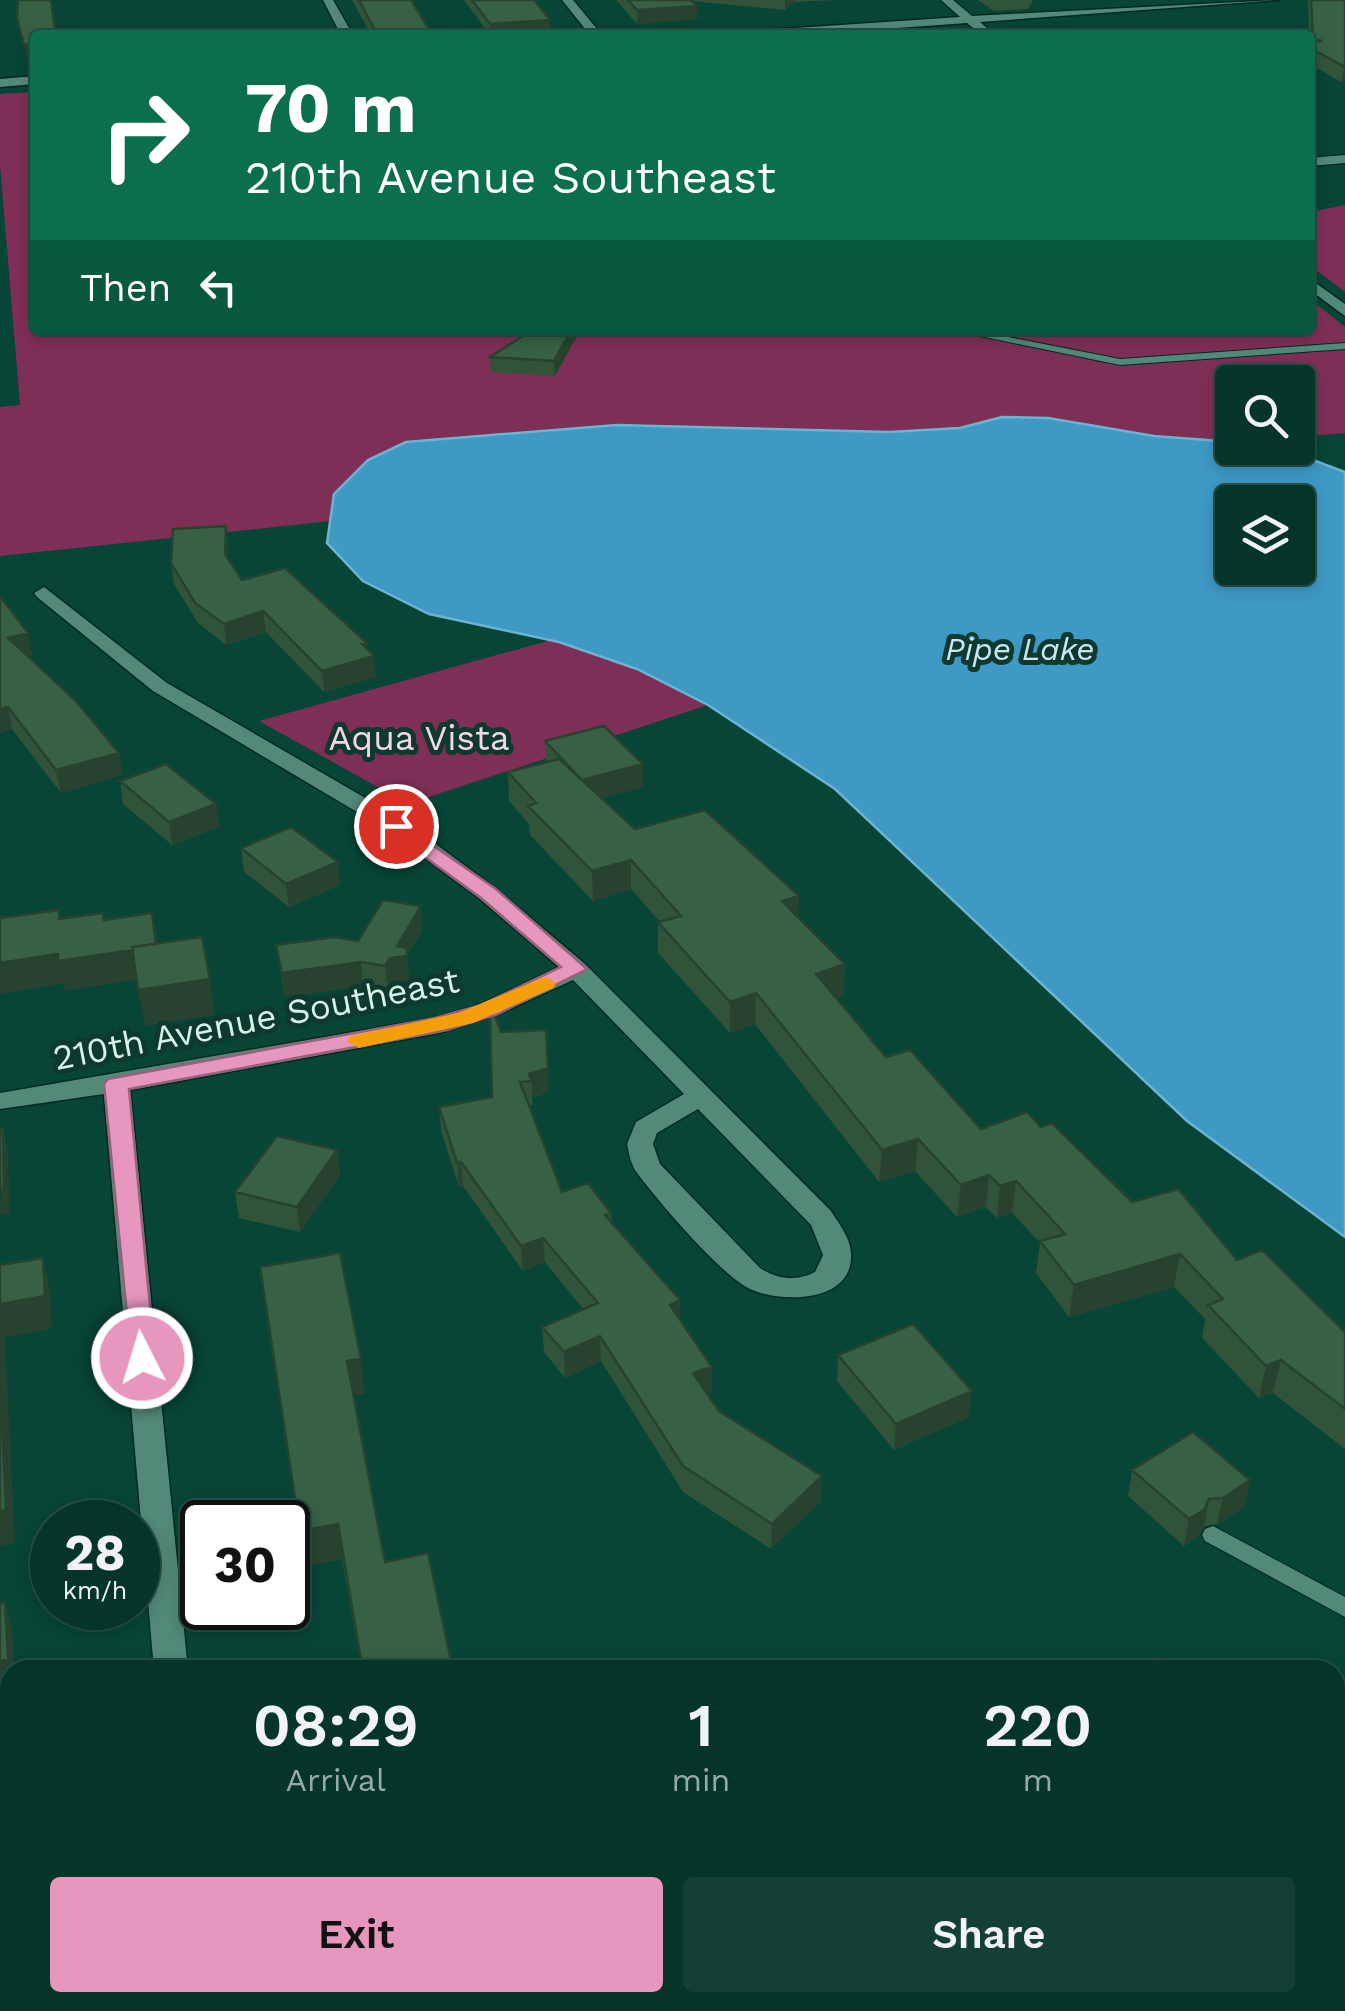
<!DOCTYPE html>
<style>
:root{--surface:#053429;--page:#133f35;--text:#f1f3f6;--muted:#97aaa8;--line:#264f46;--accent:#e797bd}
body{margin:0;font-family:"Work Sans",sans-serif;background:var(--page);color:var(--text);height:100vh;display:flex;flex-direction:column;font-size:38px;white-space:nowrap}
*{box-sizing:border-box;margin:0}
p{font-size:32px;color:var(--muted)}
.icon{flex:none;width:55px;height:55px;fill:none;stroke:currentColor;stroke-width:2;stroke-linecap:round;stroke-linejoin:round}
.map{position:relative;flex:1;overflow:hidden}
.sheet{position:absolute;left:0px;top:1660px;width:1345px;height:352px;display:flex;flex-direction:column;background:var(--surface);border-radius:30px 30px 0 0;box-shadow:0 5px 15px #0003,0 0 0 2px var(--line)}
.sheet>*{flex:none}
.banner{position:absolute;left:30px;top:30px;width:1285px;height:305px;border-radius:10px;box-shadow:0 5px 15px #0003,0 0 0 2px var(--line);background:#0b6e4f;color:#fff;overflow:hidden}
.tools{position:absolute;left:1215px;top:365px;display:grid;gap:20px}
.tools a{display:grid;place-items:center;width:100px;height:100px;border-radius:10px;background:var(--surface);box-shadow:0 5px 15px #0003,0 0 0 2px var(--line);font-size:50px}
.speed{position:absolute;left:30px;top:1500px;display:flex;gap:20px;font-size:50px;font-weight:700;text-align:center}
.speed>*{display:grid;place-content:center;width:130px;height:130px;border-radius:50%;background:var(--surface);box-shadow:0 5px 15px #0003,0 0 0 2px var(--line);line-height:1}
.speed small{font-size:25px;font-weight:400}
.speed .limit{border:5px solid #111;border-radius:15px;background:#fff;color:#111}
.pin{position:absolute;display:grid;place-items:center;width:85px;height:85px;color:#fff;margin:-42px;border:5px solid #fff;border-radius:50%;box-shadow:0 2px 10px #0007}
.me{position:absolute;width:110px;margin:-55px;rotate:355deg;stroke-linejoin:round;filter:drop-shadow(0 0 8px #0008)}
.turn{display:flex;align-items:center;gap:35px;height:210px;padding:0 50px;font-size:45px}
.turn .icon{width:130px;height:130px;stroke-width:2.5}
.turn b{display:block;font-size:70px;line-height:85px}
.then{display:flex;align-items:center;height:95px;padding:0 50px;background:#0003;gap:20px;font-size:38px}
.eta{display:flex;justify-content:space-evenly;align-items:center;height:170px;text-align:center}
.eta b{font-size:60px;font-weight:600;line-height:70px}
.cta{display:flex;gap:20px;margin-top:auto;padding:20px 50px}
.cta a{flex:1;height:115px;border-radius:10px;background:var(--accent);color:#111;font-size:40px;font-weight:600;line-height:115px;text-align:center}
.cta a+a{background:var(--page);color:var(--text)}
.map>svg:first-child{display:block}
</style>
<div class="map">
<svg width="1345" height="2011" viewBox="0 0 1345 2011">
<rect width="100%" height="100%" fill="#074537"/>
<path fill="#7e2f56" d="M35,92V330H1310V299L1345,327V433L1298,437V382H1232V442L1154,436L1048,418L1002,417L960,428L889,432L617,425L406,442L334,494L331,521L0,556V407L20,405L0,165V94Z
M1345,205V291H1344L1310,266V212Z
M551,640L637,669L708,705L408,804L259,721Z"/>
<path fill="#3e99c5" stroke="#6cb4d0" stroke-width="2.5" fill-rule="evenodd" d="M1002,417L1048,418L1154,436L1232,442V448L1292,452L1345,472V1237L1187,1121L835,789L708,705L637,669L559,642L429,614L363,581L327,543L334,494L368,460L406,442L617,425L889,432L960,428ZM1232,502H1298V568H1232Z"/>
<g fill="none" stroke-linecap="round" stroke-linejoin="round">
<g stroke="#002a1f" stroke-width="2">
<path id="service" d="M951,330H973L1120,359L1345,343V349L1120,365Z
M1213,1526L1345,1597V1617L1205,1541L1202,1535L1205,1529Z"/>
</g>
<g stroke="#002a1f" stroke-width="3">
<path id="minor" d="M323,0H333L353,35H341Z
M562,0H573L602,35H590Z
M941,0H953L972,16L1279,0L980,22L995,35H982L967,23L799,35H693L960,17Z
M35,76V84L0,87V79Z
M1345,155V163L1310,166V158Z
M1310,279L1345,304V316L1310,290Z
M44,587L167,683L405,821L496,889L585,964L831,1211C839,1224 850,1237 851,1253C854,1303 783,1303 752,1290C722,1277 658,1201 637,1173C631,1165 629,1154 627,1144L636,1122L684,1094L573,980L499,1014L439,1033L130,1090L188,1670H154L104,1094L0,1109V1093L435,1018L481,1004L559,967L480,899L389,831L153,691L37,597L34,593ZM698,1109L811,1225L823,1255L815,1272C796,1282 777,1279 760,1268L660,1164L653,1144L657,1133Z
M1345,1973V2009L1334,2011L1321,2006L1320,2002H1335V1975Z
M181,2002H221L222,2011H182Z
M1243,2002H1314L1311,2011H1239Z"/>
</g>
<use href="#service" fill="#528978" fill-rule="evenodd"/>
<use href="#minor" fill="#528978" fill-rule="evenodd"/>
</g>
<path fill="#30533a" d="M352,0H411L431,35H371Z
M464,0H534L550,32L490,35Z
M616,0H836L794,2L785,10L692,1L697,19L637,24Z
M978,0H1033L1028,9L994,11Z
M1308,0H1345V82H1341L1310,64Z
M580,330L555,376L491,372L490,357Z
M226,526L228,558L242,580L368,650L376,677L324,692L266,632L226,645L198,623L174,584L171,563Z
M0,596L28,633L32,655L27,656L119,753L122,775L61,793L12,729L0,733Z
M545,741L643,764V787L601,798L635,829L798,917L844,995L836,998L886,1057L981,1129L1041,1127L1132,1202L1237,1260L1345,1332V1449L1273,1393L1259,1398L1202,1338L1205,1319L1174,1287L1069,1317L1036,1273L1040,1243L1012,1213L997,1218L986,1207L957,1217L915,1171L879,1182L755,1024L730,1033L658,953V922H660L631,889L593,901L530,835L529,824L509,801L508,772L546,762Z
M120,781L216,804L219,827L172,845L123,804Z
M241,848L340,885L289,907L244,872Z
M421,906L422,930L407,956L409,980L392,982L388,990L363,986L285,997L276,945L358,941Z
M501,1032L549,1092L532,1098L533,1105H529L562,1192L611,1213L612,1222L680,1300V1319L712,1367V1392L707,1394L719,1411L822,1476L821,1501L771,1549L683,1492L601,1361L565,1378L544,1352L542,1327L583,1309L545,1262L523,1271L463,1186L459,1187L441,1131L439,1107L492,1097Z
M337,1150L340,1175L300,1232L239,1218L235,1192Z
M260,1267L365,1393L353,1395L385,1562L453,1670L361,1666L342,1559L305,1566Z
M838,1355L969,1417L894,1450L837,1381Z
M1193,1432L1245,1507L1217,1524L1204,1526L1199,1536L1184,1546L1128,1496L1132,1470Z"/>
<path fill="#274330" d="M785,0H794V2L785,10Z
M697,6V19L637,24V10Z
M550,20V32L491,35L490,24Z
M430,31L431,35H377V34Z
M35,44V59H27L24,45Z
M1345,67V82H1341L1344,68Z
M571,330H580L555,376L554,361Z
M226,526L228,546V574L225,554Z
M263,611L266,632L226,645L224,624Z
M28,633L32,655L12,660L8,638Z
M367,643L369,658L374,656L376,677L324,692L322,671L362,644Z
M8,707L12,729L0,733V709Z
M119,753L122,775L61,793L56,770Z
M643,764V787L582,803V780Z
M216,804L219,827L172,845L169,822Z
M631,860V889L593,901L592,871Z
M338,862L340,885L289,907L286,884Z
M799,896L798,926L782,901Z
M421,906L422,930L407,956L409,980L392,982L388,990L385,966Z
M157,946L162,976L64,991L63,984L0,994V963L58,954Z
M361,962L363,986L285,997L282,973Z
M845,964L844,995L814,1005L816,974Z
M210,979L215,1015L145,1026L138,990Z
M756,993L755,1024L730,1033V1002Z
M548,1068L549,1092L532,1098V1081L529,1074Z
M3,1129L8,1154L10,1214L0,1215Z
M918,1139L915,1171L879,1182L882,1150Z
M337,1150L340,1175L300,1232L297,1207Z
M461,1162L463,1186L459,1187L457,1163Z
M989,1175L986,1207L957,1217L961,1185Z
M1016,1181L1012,1213L997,1218L1000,1186Z
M543,1238L545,1262L523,1271L521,1246Z
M1180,1254L1174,1287L1069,1317L1074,1285Z
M43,1258L50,1291L52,1329L5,1337L15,1543L0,1546V1304Z
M680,1300V1325L670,1305Z
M600,1336L601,1361L565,1378L564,1352Z
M361,1359L365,1393L351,1396L347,1361Z
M1281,1360L1273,1393L1259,1398L1266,1366Z
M712,1367V1392L693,1399V1373Z
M972,1391L969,1417L894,1450L896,1424Z
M822,1476L821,1501L771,1549L772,1524Z
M1250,1480L1245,1507L1217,1524L1223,1498Z
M1209,1499L1204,1526L1199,1536L1184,1546L1189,1519Z
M338,1524L342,1559L305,1566L300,1531Z
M5,1602L12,1628L14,1670H10V1687L0,1689V1661Z
M0,1877L6,1896L9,1962L0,1964Z
M628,2002H670L634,2011H628Z"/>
<path fill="#386044" stroke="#274330" stroke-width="2.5" d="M18,0H51L56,35H35V44L24,45L17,18Z
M359,0H411L430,31L377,34Z
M472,0H534L550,20L490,24Z
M628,0H691L697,6L637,10Z
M1311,0H1345V67L1310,48V42L1322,41L1313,39Z
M532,330H571L554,361L490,357Z
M226,526L225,554L242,580L285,568L367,643L362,644L374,656L322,671L263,611L224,624L195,603L171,563L173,529Z
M0,596L28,633L8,638L75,700L119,753L56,770L8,707L0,709Z
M604,726L643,764L582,780L545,741Z
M559,759L635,829L705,810L799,896L782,901L845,964L816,974L886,1057L910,1050L981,1129L1027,1112L1041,1127L1052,1123L1132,1202L1178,1189L1237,1260L1262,1250L1345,1332V1409L1281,1360L1266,1366L1208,1305L1223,1299L1180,1254L1074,1285L1040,1241L1065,1234L1016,1181L1000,1186L989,1175L961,1185L918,1139L882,1150L756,993L730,1002L658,922L681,916L631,860L592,871L528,806L536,803L508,772Z
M166,764L216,804L169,822L120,781Z
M291,827L338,862L286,884L241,848Z
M383,900L421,906L397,946L407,948V956L390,958L385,966L361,962L282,973L276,945L334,937L358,941Z
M59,910V919L103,913L104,920L152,913L156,944L132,947L133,950L58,961V954L0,963V918Z
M202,937L210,979L138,990L132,947Z
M495,1016L501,1032L546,1030L548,1068L529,1074L532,1081L520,1082L562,1192L588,1183L611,1213L605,1215L680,1300L670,1305L712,1367L693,1373L719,1411L822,1476L772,1524L683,1466L600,1336L564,1352L542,1327L598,1303L543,1238L521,1246L461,1162L457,1163L439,1107L492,1097L490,1017Z
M0,1129H3L4,1189H0Z
M277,1136L337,1150L297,1207L235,1192Z
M340,1253L361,1359L347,1361L385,1562L428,1553L453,1670H344L362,1666L338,1524L300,1531L260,1267Z
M43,1258L45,1296L0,1304V1265Z
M913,1324L972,1391L896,1424L838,1355Z
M0,1375L6,1510L0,1511Z
M1193,1432L1250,1480L1223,1498L1209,1499L1204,1510L1189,1519L1132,1470Z
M5,1602L8,1659L0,1661V1603Z
M1161,1658L1167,1670H1098Z
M10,1998V2002H36L37,2011H0V2000Z
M352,2002H496L498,2011H336L335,2006Z"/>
<path fill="#e797bd" stroke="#96627b" stroke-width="2.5" d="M396,820L496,889L587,969L498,1014L447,1030L129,1089L155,1358L151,1364H132L104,1084L108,1079L435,1018L481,1005L561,967L481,898L389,831L386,826Z"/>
<path fill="#f59e0b" d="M545,977L556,983L553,988L473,1023L359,1048L347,1041L351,1036L458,1013Z"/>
<g text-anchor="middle" stroke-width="10" stroke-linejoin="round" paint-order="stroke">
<g font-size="32" font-style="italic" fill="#cce5f4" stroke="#0d392e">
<text x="1020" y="660">Pipe Lake</text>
</g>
<g font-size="35" fill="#f3d8e3" stroke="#0d392e">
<text x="419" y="750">Aqua Vista</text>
</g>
<g font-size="35" fill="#d7f3e9" stroke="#0d392e">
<text transform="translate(256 1019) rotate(-11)" y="12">210th Avenue Southeast</text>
</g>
</g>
</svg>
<div class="tools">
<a><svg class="icon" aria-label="search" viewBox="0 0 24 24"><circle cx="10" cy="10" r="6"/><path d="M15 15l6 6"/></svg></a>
<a><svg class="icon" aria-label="layers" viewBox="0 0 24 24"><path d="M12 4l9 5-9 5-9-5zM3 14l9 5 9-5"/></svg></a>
</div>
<div class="speed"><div>28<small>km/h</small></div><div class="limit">30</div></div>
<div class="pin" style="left:396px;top:826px;background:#d93025"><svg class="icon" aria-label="arrive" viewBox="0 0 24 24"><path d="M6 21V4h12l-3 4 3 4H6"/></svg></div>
<svg class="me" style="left:142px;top:1358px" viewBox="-20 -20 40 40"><circle r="17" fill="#e797bd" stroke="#fff" stroke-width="3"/><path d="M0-11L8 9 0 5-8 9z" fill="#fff"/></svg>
<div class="banner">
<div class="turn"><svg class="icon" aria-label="right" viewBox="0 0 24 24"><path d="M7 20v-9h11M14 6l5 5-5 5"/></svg><div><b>70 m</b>210th Avenue Southeast</div></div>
<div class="then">Then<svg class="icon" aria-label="left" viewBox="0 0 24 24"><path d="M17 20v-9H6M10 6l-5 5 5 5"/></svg></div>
</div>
<section class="sheet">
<div class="eta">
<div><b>08:29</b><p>Arrival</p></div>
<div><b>1</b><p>min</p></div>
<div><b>220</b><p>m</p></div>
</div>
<div class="cta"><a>Exit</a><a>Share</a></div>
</section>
</div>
